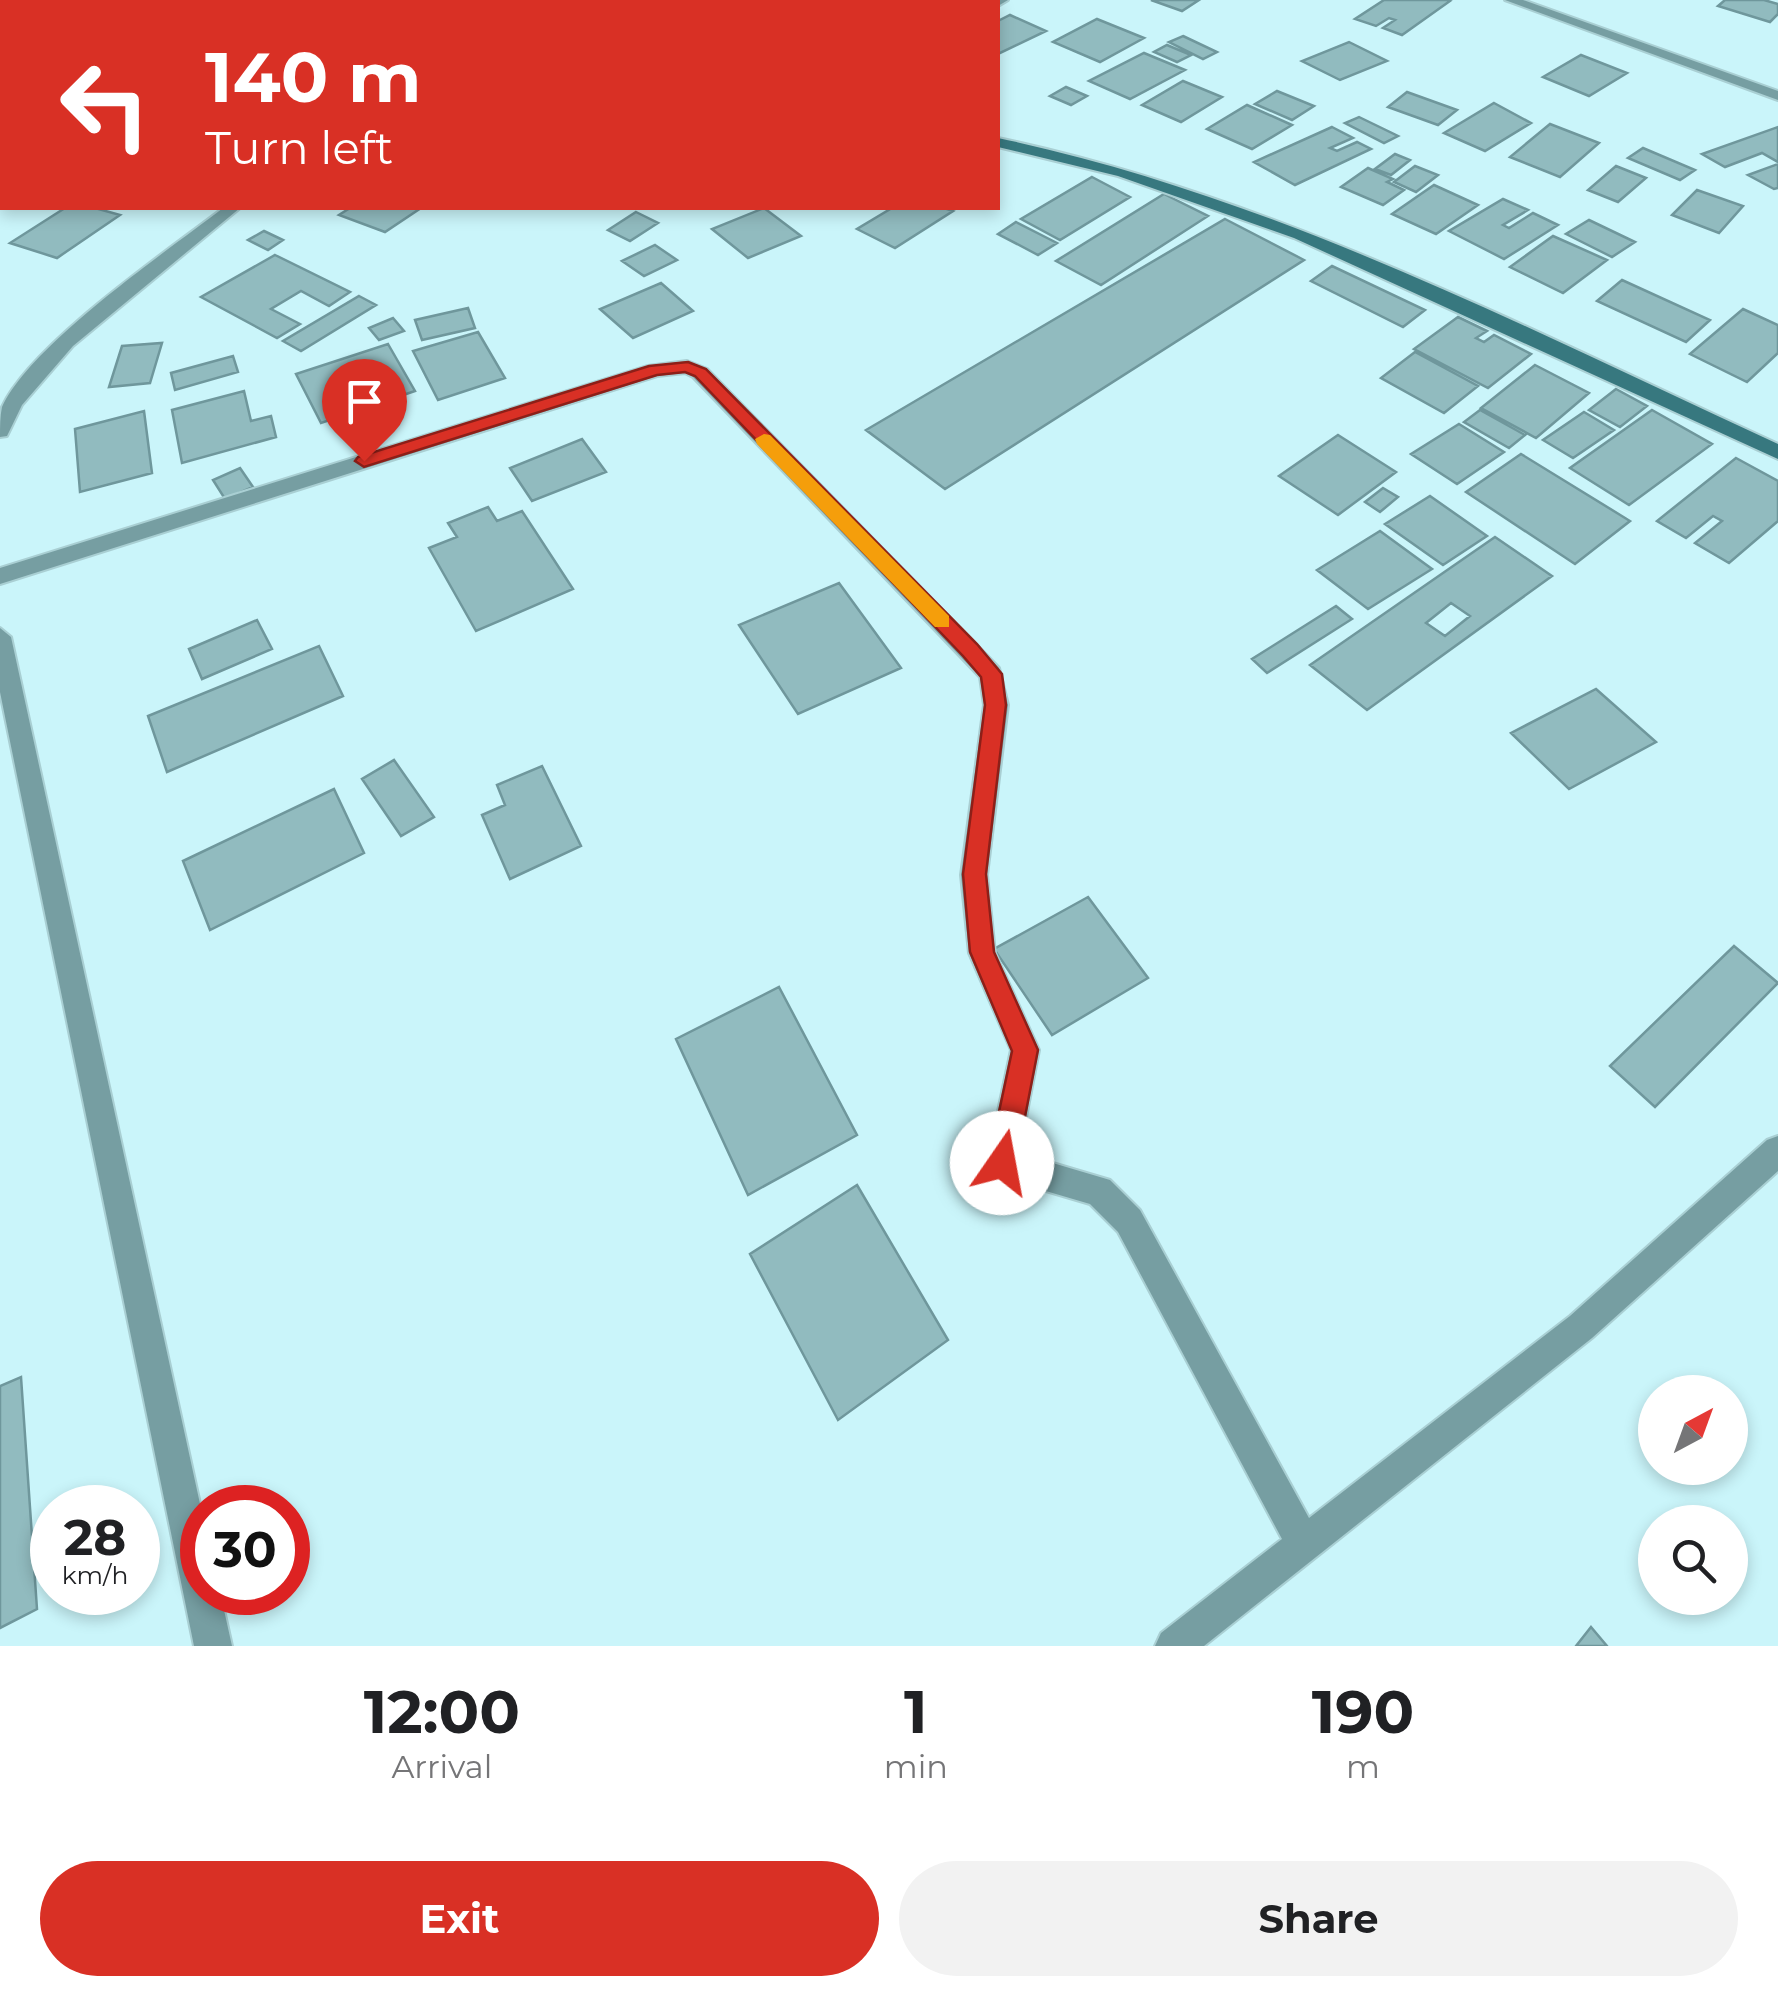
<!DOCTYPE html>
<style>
:root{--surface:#fff;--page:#f2f2f2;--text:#202124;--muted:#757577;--accent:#d93025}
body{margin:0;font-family:Montserrat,sans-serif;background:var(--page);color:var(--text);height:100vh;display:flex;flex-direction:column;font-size:38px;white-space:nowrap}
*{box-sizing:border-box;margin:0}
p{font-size:32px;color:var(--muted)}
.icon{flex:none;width:55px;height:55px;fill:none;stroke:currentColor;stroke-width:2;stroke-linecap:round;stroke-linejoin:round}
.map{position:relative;height:1646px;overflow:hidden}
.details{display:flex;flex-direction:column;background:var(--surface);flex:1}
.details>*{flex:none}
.hud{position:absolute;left:0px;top:0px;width:1000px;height:210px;box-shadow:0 5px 15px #0003;background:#d93025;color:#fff;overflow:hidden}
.needle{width:65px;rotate:41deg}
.tools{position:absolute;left:1638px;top:1375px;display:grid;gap:20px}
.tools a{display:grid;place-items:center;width:110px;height:110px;border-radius:50%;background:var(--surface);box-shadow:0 5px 15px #0003;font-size:50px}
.speed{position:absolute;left:30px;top:1485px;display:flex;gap:20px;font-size:50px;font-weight:700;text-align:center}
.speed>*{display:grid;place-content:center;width:130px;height:130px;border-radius:50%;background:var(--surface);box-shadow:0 5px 15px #0003;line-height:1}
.speed small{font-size:25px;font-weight:400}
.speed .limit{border:15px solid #d22;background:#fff;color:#111}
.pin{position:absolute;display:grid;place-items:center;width:85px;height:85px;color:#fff;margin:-102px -42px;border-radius:50% 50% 50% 0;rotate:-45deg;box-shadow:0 0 10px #0007}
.pin .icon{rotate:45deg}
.me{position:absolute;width:110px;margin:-55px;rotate:12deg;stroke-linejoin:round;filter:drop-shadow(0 0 8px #0008)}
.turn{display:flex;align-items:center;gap:35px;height:210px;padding:0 40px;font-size:45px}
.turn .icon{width:130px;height:130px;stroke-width:2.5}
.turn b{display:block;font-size:70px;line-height:85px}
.eta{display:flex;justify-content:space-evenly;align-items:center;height:170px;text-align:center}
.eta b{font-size:60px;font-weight:700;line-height:70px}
.button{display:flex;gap:20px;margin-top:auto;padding:20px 40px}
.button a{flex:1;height:115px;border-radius:60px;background:var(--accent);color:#fff;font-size:40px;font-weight:700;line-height:115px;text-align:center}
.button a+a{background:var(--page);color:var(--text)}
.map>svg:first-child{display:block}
</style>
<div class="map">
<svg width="1778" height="1646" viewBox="0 0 1778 1646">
<rect width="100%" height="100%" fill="#caf5fa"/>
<path fill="#91bbbf" stroke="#6f979c" stroke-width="2.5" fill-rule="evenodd" d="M1151,0H1199L1182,11Z
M1384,0H1447L1450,1L1402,35L1383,28L1395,20L1389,18L1376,26L1355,19Z
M1725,0H1764L1778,4V14L1770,22L1718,6Z
M1010,15L1046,31L998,54V21Z
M1097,19L1144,38L1100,62L1053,42Z
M1183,36L1217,52L1203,59L1169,42Z
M1349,42L1387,61L1340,80L1302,61Z
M1167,45L1191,55L1177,62L1154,52Z
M1144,53L1185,70L1130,99L1089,81Z
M1581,55L1627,73L1589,96L1543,77Z
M1183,81L1222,97L1181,122L1142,105Z
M1066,87L1087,96L1071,105L1050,96Z
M1277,91L1314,106L1292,120L1255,104Z
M1407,92L1457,110L1438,125L1388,107Z
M1494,103L1531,123L1485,151L1444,133Z
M1247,105L1292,125L1252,149L1207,129Z
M1359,117L1398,136L1384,143L1345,123Z
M1550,124L1599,143L1560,177L1510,157Z
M1332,127L1353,138L1330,148L1337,151L1357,142L1371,149L1295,185L1254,162Z
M1778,127V162L1762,153L1725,167L1702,154Z
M1643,148L1695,170L1680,180L1628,158Z
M1395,154L1410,160L1391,175L1375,169Z
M1778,164V188L1774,189L1748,175Z
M1415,166L1438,175L1416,192L1394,182Z
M1616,166L1646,178L1618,202L1588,190Z
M1368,168L1393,179L1387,182L1404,190L1383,205L1341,187Z
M1092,177L1130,197L1060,240L1021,219Z
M1434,185L1478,205L1436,234L1392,214Z
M1697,190L1743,206L1719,233L1672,215Z
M1164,194L1208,216L1101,285L1056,261Z
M1503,199L1528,210L1503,225L1509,228L1533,213L1558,225L1504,259L1449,231Z
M65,208H95L120,215L57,258L10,243Z
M350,208H421L385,232L339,215Z
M764,208L801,236L748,258L712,229Z
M892,208H944L953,211L895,248L857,229Z
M636,212L658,223L630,241L608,230Z
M1225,219L1304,260L945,489L866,430Z
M1589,220L1635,242L1612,257L1566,234Z
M1016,222L1057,243L1038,255L998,234Z
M264,231L283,240L268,250L248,240Z
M1553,236L1607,260L1563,293L1510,267Z
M655,245L677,260L644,276L622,261Z
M275,255L350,292L329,306L301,291L271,309L300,324L277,338L201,297Z
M1332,266L1425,310L1403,327L1311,281Z
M1622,280L1710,320L1686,342L1597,301Z
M661,283L693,311L633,338L600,309Z
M359,296L376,305L301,351L283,341Z
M468,308L475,328L422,340L415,320Z
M1743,309L1778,325V353L1747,382L1690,354Z
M1458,317L1487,331L1476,338L1484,342L1494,335L1531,354L1488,388L1414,349Z
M393,318L404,331L379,340L369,328Z
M478,332L505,378L438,400L413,351Z
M162,343L150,383L109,387L122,346Z
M388,344L415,391L321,423L296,374Z
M1415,352L1478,386L1444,413L1381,378Z
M233,356L238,372L175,390L171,373Z
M1535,365L1589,393L1536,438L1481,408Z
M1616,389L1647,406L1620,427L1589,410Z
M244,391L251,421L271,416L276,437L182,463L172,410Z
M1480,410L1525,435L1509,448L1464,422Z
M1652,410L1712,444L1629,505L1570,468Z
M144,411L152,473L80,492L75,429Z
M1584,412L1614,430L1573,458L1543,440Z
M1459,424L1504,452L1457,484L1411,454Z
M1338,435L1396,472L1338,515L1279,476Z
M582,439L606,472L532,501L510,468Z
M1521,454L1630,521L1575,564L1466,492Z
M1736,458L1778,481V521L1729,563L1695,543L1722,521L1713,516L1686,538L1657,521Z
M240,468L253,487L225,499L213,480Z
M1383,488L1398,497L1380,512L1365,502Z
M1430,496L1487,536L1443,565L1385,524Z
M488,507L497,521L522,511L573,589L476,631L429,548L457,537L448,523Z
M1380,531L1432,569L1368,609L1317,570Z
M1495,537L1552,576L1367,710L1310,665ZM1451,603L1470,616L1445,636L1426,623Z
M839,583L901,668L798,714L739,625Z
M1336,606L1352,619L1267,673L1252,659Z
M257,620L272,649L202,679L189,649Z
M319,646L343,696L167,772L148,716Z
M1596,689L1656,742L1569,789L1511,733Z
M394,760L434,817L401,836L362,779Z
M542,766L581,846L510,879L482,815L505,805L497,785Z
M334,789L364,853L210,930L183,861Z
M1088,897L1148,978L1052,1035L994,949Z
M1734,946L1778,983L1655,1107L1610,1066Z
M779,987L857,1135L748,1195L676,1039Z
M857,1185L948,1340L838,1420L750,1254Z
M21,1377L37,1609L0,1628V1386Z
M1591,1627L1607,1646H1576Z"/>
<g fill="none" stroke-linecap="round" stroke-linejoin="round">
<g stroke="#a9cfd3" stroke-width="4">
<path id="minor" d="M992,0H1008L998,6Z
M1505,0H1523L1778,91V100Z
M223,208H240L73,346L22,405L7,436L0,437C0,427 0,416 2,407C31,344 166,252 223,208Z
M687,361L707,369L999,668L1008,705L987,875L995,953L1039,1050L1019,1153L1110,1180L1140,1210L1309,1518L1570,1316L1767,1140L1778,1136V1171L1592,1338L1204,1646H1155L1161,1633L1282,1539L1118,1232L1090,1204L1002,1178L991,1174L987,1163L1011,1050L969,953L961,875L984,705L980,677L693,377L685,373L657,376L0,584V568L648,366Z
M0,628L11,637L202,1513V1592H220L232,1646H194L0,692Z"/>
</g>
<g stroke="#a9cfd3" stroke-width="29">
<path id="tertiary" d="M519,2L522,0"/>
</g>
<g stroke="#a9cfd3" stroke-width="4">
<path id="secondary" d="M112,0H138L140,2H113Z
M998,138C1273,196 1524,327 1778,444V459L1294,238L1118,176L998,147Z"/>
</g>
<use href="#minor" fill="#769ea2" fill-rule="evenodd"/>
<use href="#tertiary" stroke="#769ea2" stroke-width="25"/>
<use href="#secondary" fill="#37787f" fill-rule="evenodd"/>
</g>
<path fill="#d93025" stroke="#8d1f18" stroke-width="2.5" d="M688,362L706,369L977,644L1002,674L1006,705L986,874L994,952L1038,1050L1016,1163L1012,1173L1002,1177L992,1173L988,1163L1012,1051L970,952L963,874L985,705L981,677L963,656L695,376L685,372L657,375L364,467L355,461L358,457L649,366Z"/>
<path fill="#f59e0b" d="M764,434L770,435L949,616V627H935L757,444L755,439Z"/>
</svg>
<div class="tools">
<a><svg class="needle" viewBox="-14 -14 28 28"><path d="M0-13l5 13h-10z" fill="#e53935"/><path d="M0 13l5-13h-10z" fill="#757577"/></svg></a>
<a><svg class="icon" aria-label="search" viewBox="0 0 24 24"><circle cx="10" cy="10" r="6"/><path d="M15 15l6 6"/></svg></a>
</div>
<div class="speed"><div>28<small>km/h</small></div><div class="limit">30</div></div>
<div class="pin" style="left:364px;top:461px;background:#d93025"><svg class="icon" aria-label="arrive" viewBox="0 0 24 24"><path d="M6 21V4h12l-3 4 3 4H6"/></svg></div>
<svg class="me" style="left:1002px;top:1163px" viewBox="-20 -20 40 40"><circle r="19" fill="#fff"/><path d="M0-13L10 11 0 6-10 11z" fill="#d93025"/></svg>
<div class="hud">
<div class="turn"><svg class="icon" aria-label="left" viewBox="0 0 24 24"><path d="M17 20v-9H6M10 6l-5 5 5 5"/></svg><div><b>140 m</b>Turn left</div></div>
</div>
</div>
<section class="details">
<div class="eta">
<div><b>12:00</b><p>Arrival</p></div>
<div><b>1</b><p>min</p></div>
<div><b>190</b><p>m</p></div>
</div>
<div class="button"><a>Exit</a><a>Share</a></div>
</section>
